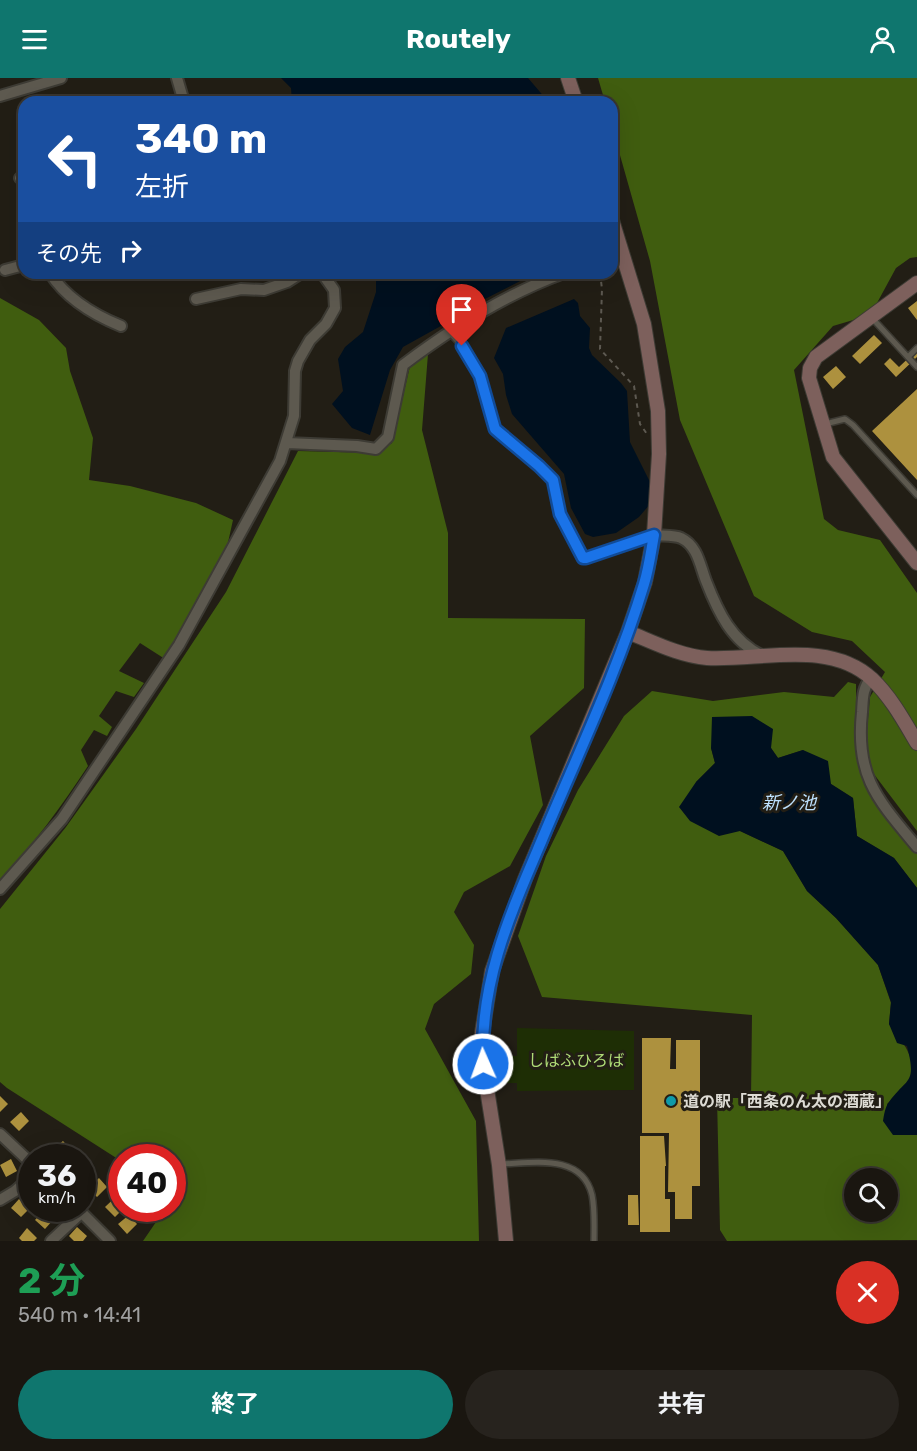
<!DOCTYPE html>
<html lang="ja">
<meta charset="utf-8">
<style>
:root{--surface:#1a1610;--page:#27231e;--text:#f1f3f6;--muted:#9f9f9f;--line:#383530;--accent:#0f766e}
body{margin:0;font-family:Rubik,"Noto Sans JP",sans-serif;background:var(--page);color:var(--text);height:100vh;display:flex;flex-direction:column;font-size:22px;white-space:nowrap}
*{box-sizing:border-box;margin:0}
p{font-size:20px;color:var(--muted)}
.icon{flex:none;width:33px;height:33px;fill:none;stroke:currentColor;stroke-width:2;stroke-linecap:round;stroke-linejoin:round}
.map{position:relative;height:1163px;overflow:hidden}
.sheet{display:flex;flex-direction:column;background:var(--surface);flex:1}
.sheet>*{flex:none}
.guide{position:absolute;left:18px;top:18px;width:600px;height:183px;border-radius:18px;box-shadow:0 6px 24px #0002,0 0 0 2px var(--line);background:#1a4fa0;color:#fff;overflow:hidden}
.tools{position:absolute;left:844px;top:1090px;display:grid;gap:12px}
.tools a{display:grid;place-items:center;width:54px;height:54px;border-radius:50%;background:var(--surface);box-shadow:0 6px 24px #0002,0 0 0 2px var(--line);font-size:30px}
.speed{position:absolute;left:18px;top:1066px;display:flex;gap:12px;font-size:30px;font-weight:700;text-align:center}
.speed>*{display:grid;place-content:center;width:78px;height:78px;border-radius:50%;background:var(--surface);box-shadow:0 6px 24px #0002,0 0 0 2px var(--line);line-height:1}
.speed small{font-size:15px;font-weight:400}
.speed .limit{border:9px solid #d22;background:#fff;color:#111}
.pin{position:absolute;display:grid;place-items:center;width:51px;height:51px;color:#fff;margin:-62px -26px;border-radius:50% 50% 50% 0;rotate:-45deg;box-shadow:0 0 6px #0007}
.pin .icon{rotate:45deg}
.me{position:absolute;width:66px;margin:-33px;rotate:358deg;stroke-linejoin:round;filter:drop-shadow(0 0 4px #0008)}
.turn{display:flex;align-items:center;gap:21px;height:126px;padding:0 18px;font-size:27px}
.turn .icon{width:78px;height:78px;stroke-width:2.5}
.turn b{display:block;font-size:42px;line-height:51px}
.then{display:flex;align-items:center;height:57px;padding:0 18px;background:#0003;gap:12px;font-size:22px}
.round{display:grid;place-items:center;flex:none;width:63px;height:63px;border-radius:32px;background:var(--page)}
.headline{display:flex;align-items:center;justify-content:space-between;height:102px;padding:0 18px}
h1{font-size:36px;font-weight:700;line-height:45px;color:#1e9e55}
.primary-button{display:flex;gap:12px;margin-top:auto;padding:12px 18px}
.primary-button a{flex:1;height:69px;border-radius:36px;background:var(--accent);color:#fff;font-size:24px;font-weight:700;line-height:69px;text-align:center}
.primary-button a+a{background:var(--page);color:var(--text)}
header{display:flex;justify-content:space-between;align-items:center;height:78px;padding:0 18px;background:var(--accent);color:#fff;font-size:27px;font-weight:700}
.map>svg:first-child{display:block}
</style>
<header><svg class="icon" aria-label="menu" viewBox="0 0 24 24"><path d="M4 6h16M4 12h16M4 18h16"/></svg>Routely<svg class="icon" aria-label="person" viewBox="0 0 24 24"><circle cx="12" cy="8" r="4"/><path d="M4 21q1-7 8-7t8 7"/></svg></header>
<div class="map">
<svg width="917" height="1163" viewBox="0 0 917 1163">
<rect width="100%" height="100%" fill="#221e15"/>
<path fill="#1e2e05" d="M517,950L634,953V1012L517,1013V1005H504V978H517Z"/>
<path fill="#405d0f" fill-rule="evenodd" d="M598,0H917V179L910,180L896,190L877,225L860,240L833,248L794,292L824,441L838,452L880,462L917,515V753L864,683L870,619L885,594L852,563L812,554L754,518L680,342L650,183L612,49V24H605Z
M0,220L39,242L66,270L70,293L93,360L89,402L130,408L196,425L233,442L227,469L165,581L140,565L119,593L144,605L134,619L116,613L99,638L112,649L107,658L94,652L81,672L88,688C61,729 33,767 0,803Z
M428,276L422,352L448,455V540L585,541L584,610L530,658L543,727L510,788L464,814L454,834L474,867L471,896L434,926L425,951L476,1043L479,1163H143L156,1144L149,1131H172V1080H122L121,1083L7,1010L0,1004V831L66,749L136,651L226,514L298,373L377,375L392,365L410,288Z
M848,604L856,606V674L861,696L882,733L917,776V810L894,780L857,758L853,720L831,706L803,672L778,680L771,670H711L715,685L696,704L740,753L783,773L807,813L836,840L878,887L891,925L889,946C901,961 917,980 911,1001C907,1010 894,1019 887,1026L893,1056L917,1057V1162L727,1163L720,1152L717,1020H751L752,937L542,919L518,858L546,778L578,712L624,638L652,613L713,623L784,614L834,619ZM855,1101H888V1134H855Z"/>
<path fill="#00101f" d="M281,0H528L546,21V24H292L291,10Z
M376,195H536L479,224L466,234L403,269L390,292L370,357L352,350L332,326L343,313L338,281L345,269L363,254L376,214Z
M574,221L578,225L580,238L590,250L589,270L592,277L621,305L627,313L630,364L654,412L651,425L639,439L616,455L593,459L585,456L571,430L564,396L512,336L506,317L503,296L494,280L506,250Z
M752,638L773,651L771,670L778,680L803,672L828,683L831,706L853,720L857,758L894,780L917,810V1057H893L883,1043C884,1037 885,1029 889,1024C907,999 917,1007 907,968L897,965L889,946L891,924L878,887L836,840L807,813L783,773L740,753L719,758L690,743L679,729L696,704L715,685L711,670L712,639Z"/>
<path fill="#ad913e" d="M917,223V242L908,230Z
M874,257L882,265L860,286L852,278Z
M917,272V279L896,299L884,286L890,280L899,289Z
M836,288L846,299L833,311L823,299Z
M917,311V402L872,353Z
M642,960H671L670,991H676V962H700V1108H692V1141H675V1114H668L669,1055H642Z
M0,1018L8,1026L0,1034Z
M21,1034L29,1043L19,1053L10,1044Z
M640,1058H664L666,1088H665V1121H670V1154H640Z
M63,1063L71,1072L60,1080L52,1072Z
M11,1081L17,1093L6,1099L0,1087Z
M82,1082L91,1091L82,1098Z
M99,1100L107,1109L97,1119L88,1110Z
M122,1113V1132L115,1139L105,1129Z
M628,1117H638L639,1147H628Z
M19,1121L30,1130L21,1139L11,1130Z
M43,1133L53,1142L45,1151L35,1142Z
M129,1137L137,1146L127,1156L118,1146Z
M77,1149L87,1158L83,1163H74L69,1158Z
M27,1150L37,1160L34,1163H22L19,1160Z"/>
<g fill="none" stroke-linecap="round" stroke-linejoin="round">
<g stroke="#3d3b34" stroke-width="8">
<path id="lane" d="M872,240L917,289
M450,255L462,268L480,298L495,352L539,388L553,402L560,436L583,479L586,480L653,457
M908,279L917,270
M825,346L845,341L853,347L917,417
M501,1086C533,1085 582,1075 592,1117C595,1132 594,1148 594,1163"/>
</g>
<g stroke="#3d3b34" stroke-width="14">
<path id="street" d="M177,0L184,24
M0,18L61,0
M20,100L24,99
M5,192L24,187
M50,195C66,220 94,237 121,248
M196,221L241,211L264,212L287,204L301,195
M287,365L357,368L376,371L388,359L403,287C452,250 506,216 564,195
M654,457C661,458 674,457 681,460C698,468 700,488 706,503C718,534 732,564 763,578
M871,600C862,611 863,621 862,634C855,699 878,722 917,769
M0,811L62,741L179,567L280,383L294,338L295,293L298,283L310,262L326,246L335,230L334,212L322,195
M0,1056L32,1086
M0,1122L15,1113L32,1098
M78,1131L110,1163
M51,1163L82,1134"/>
</g>
<g stroke="#3d3b34" stroke-width="16">
<path id="secondary" d="M568,0L576,24
M917,205L816,279L810,290L809,300L833,379L917,485
M628,554C653,564 680,578 707,580C759,583 829,561 872,601C891,619 904,643 917,665
M506,1163L499,1087L483,986L482,955L492,893L525,801L628,554L645,504L654,457L659,376L658,333L644,246L612,142"/>
</g>
<path stroke="#5d5951" stroke-width="2" stroke-dasharray="4.5 4.5" stroke-linecap="butt" d="M600,195L602,211L600,271L634,308L640,346L647,356"/>
<use href="#lane" stroke="#5d594f" stroke-width="5"/>
<use href="#street" stroke="#5d594f" stroke-width="10"/>
<use href="#secondary" stroke="#7d605c" stroke-width="14"/>
</g>
<g fill="none" stroke-linecap="round" stroke-linejoin="round">
<g stroke="#114b97" stroke-width="15">
<path id="route" d="M462,268L480,298L495,351L539,388L553,402L560,436L583,480H586L654,457C651,473 649,490 644,506C618,593 576,680 541,764C509,839 480,903 483,986"/>
</g>
<use href="#route" stroke="#1a73e8" stroke-width="10"/>
</g>
<circle fill="#0f9aa8" stroke="#221e15" stroke-width="2" cx="671" cy="1023" r="6"/>
<g text-anchor="middle" stroke-width="6" stroke-linejoin="round" paint-order="stroke">
<g font-size="16" fill="#afdb77" stroke="#221e15">
<text x="576" y="988">しばふひろば</text>
</g>
<g font-size="16" font-weight="bold" fill="#dddbd4" stroke="#221e15" text-anchor="start">
<text x="683" y="1029">道の駅「西条のん太の酒蔵」</text>
</g>
<g font-size="18" font-style="italic" fill="#bde1fe" stroke="#221e15">
<text x="789" y="731">新ノ池</text>
</g>
</g>
</svg>
<div class="tools">
<a><svg class="icon" aria-label="search" viewBox="0 0 24 24"><circle cx="10" cy="10" r="6"/><path d="M15 15l6 6"/></svg></a>
</div>
<div class="speed"><div>36<small>km/h</small></div><div class="limit">40</div></div>
<div class="pin" style="left:462px;top:268px;background:#d93025"><svg class="icon" aria-label="arrive" viewBox="0 0 24 24"><path d="M6 21V4h12l-3 4 3 4H6"/></svg></div>
<svg class="me" style="left:483px;top:986px" viewBox="-20 -20 40 40"><circle r="17" fill="#1a73e8" stroke="#fff" stroke-width="3"/><path d="M0-11L8 9 0 5-8 9z" fill="#fff"/></svg>
<div class="guide">
<div class="turn"><svg class="icon" aria-label="left" viewBox="0 0 24 24"><path d="M17 20v-9H6M10 6l-5 5 5 5"/></svg><div><b>340 m</b>左折</div></div>
<div class="then">その先<svg class="icon" aria-label="right" viewBox="0 0 24 24"><path d="M7 20v-9h11M14 6l5 5-5 5"/></svg></div>
</div>
</div>
<section class="sheet">
<div class="headline"><div><h1>2 分</h1><p>540 m · 14:41</p></div><a class="round" style="background:#d93025;color:#fff"><svg class="icon" aria-label="close" viewBox="0 0 24 24"><path d="M6 6l12 12M18 6L6 18"/></svg></a></div>
<div class="primary-button"><a>終了</a><a>共有</a></div>
</section>
